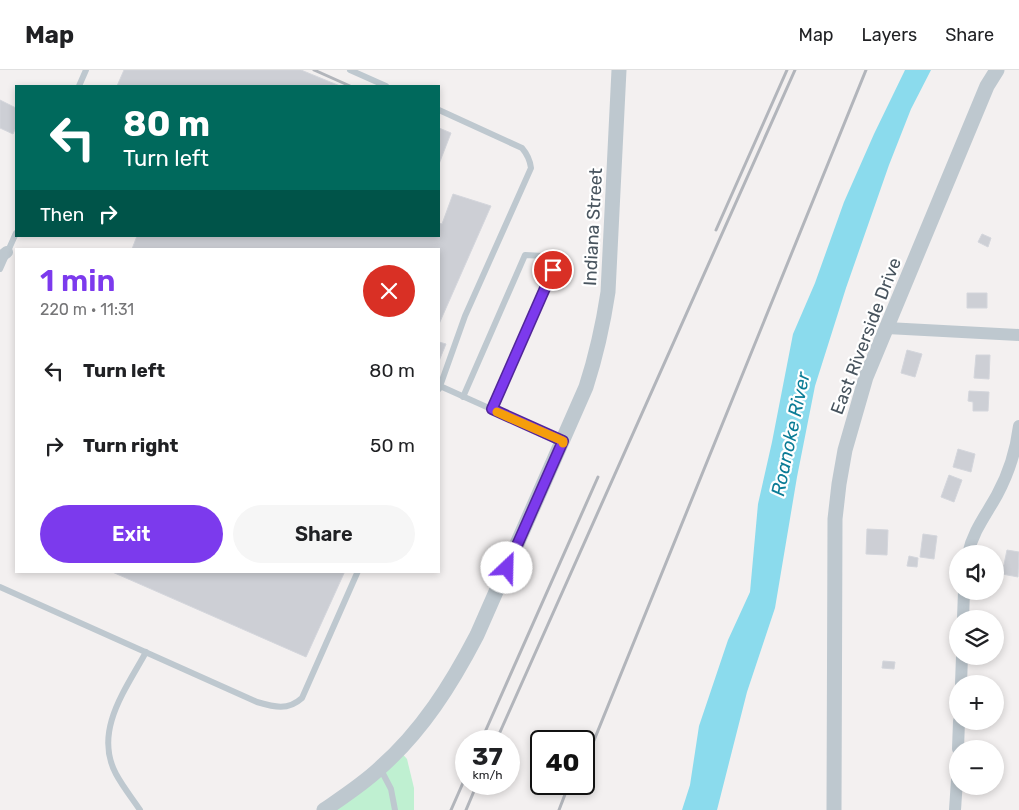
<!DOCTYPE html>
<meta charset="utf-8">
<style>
:root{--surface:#fff;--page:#f6f6f6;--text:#202124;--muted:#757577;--line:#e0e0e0;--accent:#7c3aed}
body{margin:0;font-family:Rubik,sans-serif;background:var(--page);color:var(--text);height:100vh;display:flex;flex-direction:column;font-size:19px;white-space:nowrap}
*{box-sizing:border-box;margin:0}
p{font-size:16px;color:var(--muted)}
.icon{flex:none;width:28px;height:28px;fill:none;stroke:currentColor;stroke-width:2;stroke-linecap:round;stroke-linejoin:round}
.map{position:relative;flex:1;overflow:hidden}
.panel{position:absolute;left:15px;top:178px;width:425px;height:325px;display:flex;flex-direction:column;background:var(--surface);border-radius:0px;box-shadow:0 2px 8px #0003}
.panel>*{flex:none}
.banner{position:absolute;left:15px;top:15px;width:425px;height:152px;border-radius:0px;box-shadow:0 2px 8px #0003;background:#00695c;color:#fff;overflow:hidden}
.tools{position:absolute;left:949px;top:475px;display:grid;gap:10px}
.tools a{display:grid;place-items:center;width:55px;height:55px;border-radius:50%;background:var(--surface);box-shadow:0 2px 8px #0003;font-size:25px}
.speed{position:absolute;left:455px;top:660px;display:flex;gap:10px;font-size:25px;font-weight:700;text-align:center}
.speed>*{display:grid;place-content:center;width:65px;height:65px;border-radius:50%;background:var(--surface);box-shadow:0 2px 8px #0003;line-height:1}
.speed small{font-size:12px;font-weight:400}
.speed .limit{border:2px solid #111;border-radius:8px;background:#fff;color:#111}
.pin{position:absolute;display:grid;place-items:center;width:42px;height:42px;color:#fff;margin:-21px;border:2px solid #fff;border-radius:50%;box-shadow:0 1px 5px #0007}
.me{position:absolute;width:55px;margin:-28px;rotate:24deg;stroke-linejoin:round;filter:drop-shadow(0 0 4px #0008)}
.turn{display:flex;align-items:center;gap:18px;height:105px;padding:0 25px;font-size:22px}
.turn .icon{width:65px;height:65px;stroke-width:2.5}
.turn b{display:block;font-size:35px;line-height:42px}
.then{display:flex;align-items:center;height:48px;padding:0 25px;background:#0003;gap:10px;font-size:19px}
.round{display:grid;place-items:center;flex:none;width:52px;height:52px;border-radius:26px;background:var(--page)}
.overview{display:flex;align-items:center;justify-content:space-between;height:85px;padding:0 25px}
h1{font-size:30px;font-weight:600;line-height:38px;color:var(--accent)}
.primary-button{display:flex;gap:10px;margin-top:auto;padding:10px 25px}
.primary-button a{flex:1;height:58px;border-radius:30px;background:var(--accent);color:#fff;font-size:20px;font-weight:600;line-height:58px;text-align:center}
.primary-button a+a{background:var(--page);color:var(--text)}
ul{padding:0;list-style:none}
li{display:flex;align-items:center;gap:15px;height:75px;padding:0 25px}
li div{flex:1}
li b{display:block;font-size:19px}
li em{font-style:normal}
header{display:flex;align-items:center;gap:30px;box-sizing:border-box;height:70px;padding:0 25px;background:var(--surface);border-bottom:1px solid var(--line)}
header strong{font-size:24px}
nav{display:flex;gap:28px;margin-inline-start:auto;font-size:18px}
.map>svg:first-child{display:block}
</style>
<header>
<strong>Map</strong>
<nav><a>Map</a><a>Layers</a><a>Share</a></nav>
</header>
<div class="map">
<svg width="1019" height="740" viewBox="0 0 1019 740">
<rect width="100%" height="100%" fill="#f3f0f0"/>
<path fill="#bff0d1" d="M399,680L407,689L414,718V740H324Z"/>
<path fill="#8bdbed" d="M905,0H931L911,39L889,95L846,218L815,316L797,407L775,538L747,622L717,740H682L690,715L699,656L728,570L750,522L758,434L772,372L793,264L815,213L844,132L874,64Z"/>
<path fill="#cdcfd5" stroke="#d4d6dc" d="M124,0H301L340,16H117Z
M0,30L16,38V57L13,64L0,58Z
M439,58L451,63L439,94Z
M453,124L491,136L439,254V179H132L137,166H439V153L442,154Z
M982,164L991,168L988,177L978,172Z
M967,223H987V238H967Z
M439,272L446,274L439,291Z
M907,280L922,284L915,307L901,303Z
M976,285H990L989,309L974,308Z
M969,321L989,322L988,341H973V332L968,331Z
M958,379L975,384L971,402L953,397Z
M949,405L962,410L954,432L941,427Z
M867,459L888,460L887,485L866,484Z
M923,464L937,466L934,489L920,487Z
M1007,480L1019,482L1018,507L1002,504Z
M909,486L918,488L917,497L907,496Z
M110,501H345L306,587Z
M883,591L895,592L894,599L882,598Z"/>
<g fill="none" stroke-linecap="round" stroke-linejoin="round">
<path stroke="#bec8cf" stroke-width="6" d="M350,0L386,16
M79,16L86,0
M439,40L522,78C528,85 530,90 531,98L465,246L439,319
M0,199L16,163
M440,316L562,371
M463,327L525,185L544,186L553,200L491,339
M0,517L257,632C274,637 288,641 302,628L358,501
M380,698L391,719L395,740
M140,740C132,728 123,717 116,704C93,661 126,619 146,582"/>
<path stroke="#bec8cf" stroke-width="12" d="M0,187L7,182
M887,258L1019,265
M968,484C973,461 986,445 997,425C1009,403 1016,380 1019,356
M963,549L964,521
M961,614L962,586
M958,679L959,651
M955,740L958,695"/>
<path stroke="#bec8cf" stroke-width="15" d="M324,740C343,727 363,714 380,698C422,661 451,615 477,565L586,317C596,286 603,255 608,222L619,0
M834,740L835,449L839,414L845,380L866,307L987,16L997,0"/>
<path stroke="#b2b5bb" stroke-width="3" d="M314,0L350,16
M716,160L787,0
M481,671L598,407
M496,671L795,0
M584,695L866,0
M451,740L466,706
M466,740L477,714
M559,740L569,714"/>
</g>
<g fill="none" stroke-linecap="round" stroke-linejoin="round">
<g stroke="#51269a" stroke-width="12">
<path id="route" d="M507,498L563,371L492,339L553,200"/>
</g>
<use href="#route" stroke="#7c3aed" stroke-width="9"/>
<path stroke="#f59e0b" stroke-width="9" d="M497,342L563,371V373"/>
</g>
<g text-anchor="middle" stroke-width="4.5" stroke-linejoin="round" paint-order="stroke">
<g font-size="18" fill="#48545e" stroke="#fff">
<text transform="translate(593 157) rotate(-87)" y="6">Indiana Street</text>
<text transform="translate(866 266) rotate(-69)" y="6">East Riverside Drive</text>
</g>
<g font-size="19" font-style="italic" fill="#0b7c96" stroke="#fff">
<text transform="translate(790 364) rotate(-78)" y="7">Roanoke River</text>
</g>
</g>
</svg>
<div class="tools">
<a><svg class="icon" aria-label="sound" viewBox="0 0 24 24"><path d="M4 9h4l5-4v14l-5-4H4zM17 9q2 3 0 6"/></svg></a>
<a><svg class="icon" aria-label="layers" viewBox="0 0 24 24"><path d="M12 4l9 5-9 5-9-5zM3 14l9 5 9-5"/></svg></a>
<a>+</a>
<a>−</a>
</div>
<div class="speed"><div>37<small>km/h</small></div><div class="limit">40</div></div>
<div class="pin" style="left:553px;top:200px;background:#d93025"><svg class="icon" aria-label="arrive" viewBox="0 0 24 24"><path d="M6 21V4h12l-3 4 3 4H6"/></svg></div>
<svg class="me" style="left:507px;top:498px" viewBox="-20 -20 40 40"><circle r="19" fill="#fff"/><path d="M0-13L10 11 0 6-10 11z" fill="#7c3aed"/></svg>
<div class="banner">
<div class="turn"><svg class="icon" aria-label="left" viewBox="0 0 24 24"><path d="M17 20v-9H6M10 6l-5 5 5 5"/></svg><div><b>80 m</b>Turn left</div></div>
<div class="then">Then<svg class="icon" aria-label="right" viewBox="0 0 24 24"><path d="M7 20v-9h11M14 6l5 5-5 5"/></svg></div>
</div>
<section class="panel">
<div class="overview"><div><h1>1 min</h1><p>220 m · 11:31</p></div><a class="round" style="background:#d93025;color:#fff"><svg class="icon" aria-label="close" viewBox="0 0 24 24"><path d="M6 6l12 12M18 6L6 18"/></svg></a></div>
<ul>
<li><svg class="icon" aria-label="left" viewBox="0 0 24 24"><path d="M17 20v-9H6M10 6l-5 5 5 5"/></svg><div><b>Turn left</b></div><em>80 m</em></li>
<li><svg class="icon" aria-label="right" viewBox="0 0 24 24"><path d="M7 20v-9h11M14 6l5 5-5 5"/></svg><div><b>Turn right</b></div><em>50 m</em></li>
</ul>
<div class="primary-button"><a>Exit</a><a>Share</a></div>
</section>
</div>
